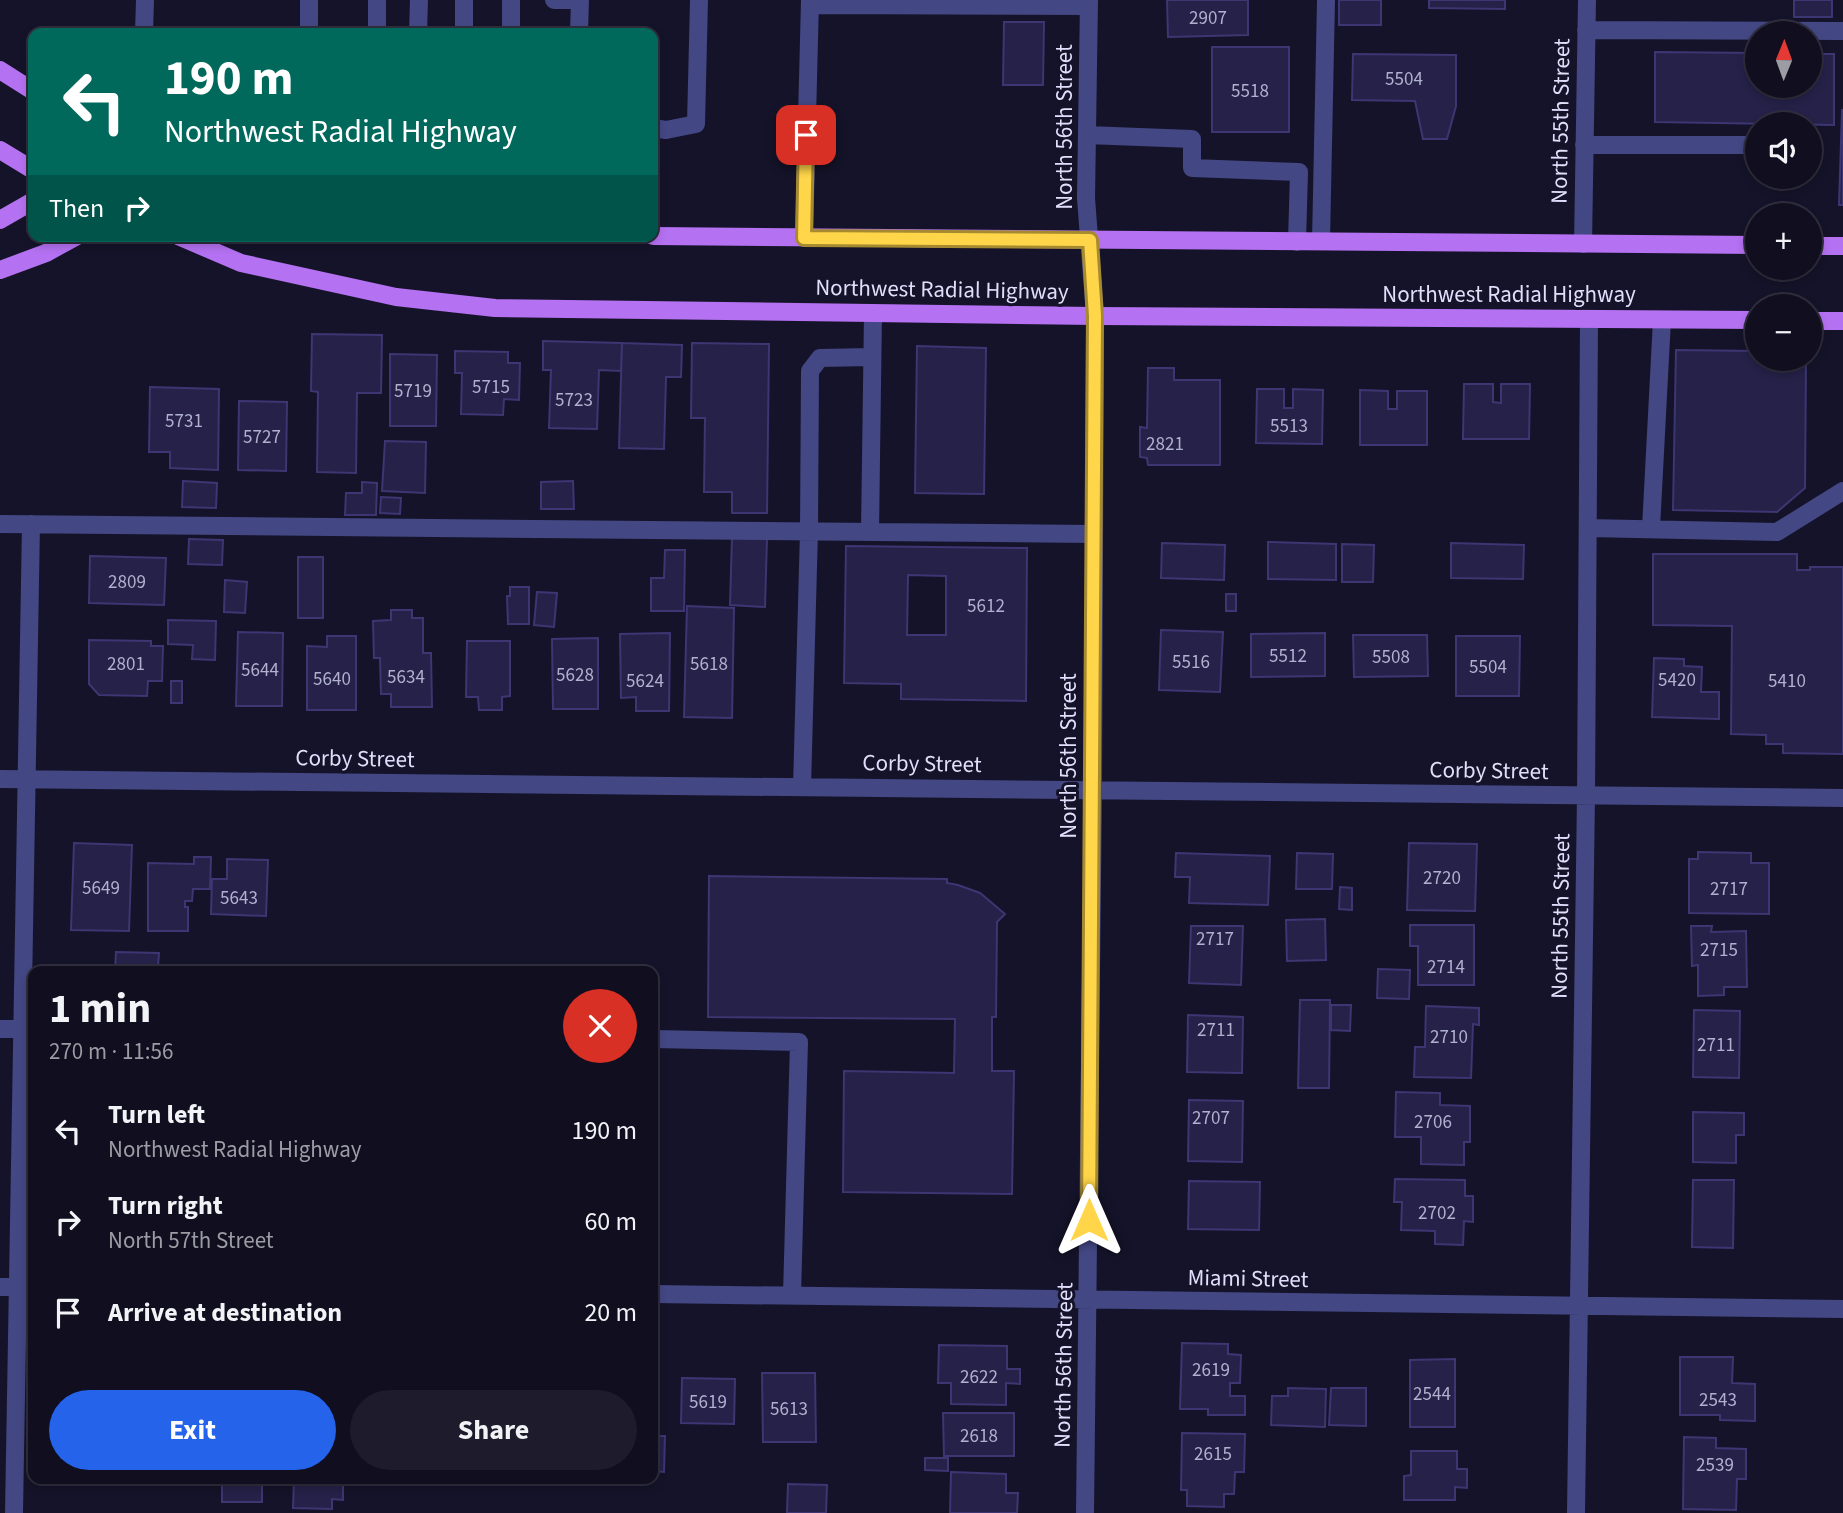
<!DOCTYPE html>
<meta charset="utf-8">
<style>
:root{--surface:#100e1f;--page:#1e1c2c;--text:#f1f3f6;--muted:#9c9ca4;--line:#302e3d;--accent:#2563eb}
body{margin:0;font-family:"Source Sans 3",sans-serif;background:var(--page);color:var(--text);height:100vh;display:flex;flex-direction:column;font-size:26px;white-space:nowrap}
*{box-sizing:border-box;margin:0}
p{font-size:23px;color:var(--muted)}
.icon{flex:none;width:38px;height:38px;fill:none;stroke:currentColor;stroke-width:2;stroke-linecap:round;stroke-linejoin:round}
.map{position:relative;flex:1;overflow:hidden}
.drawer{position:absolute;left:28px;top:966px;width:630px;height:518px;display:flex;flex-direction:column;background:var(--surface);border-radius:14px;box-shadow:0 4px 10px #0003,0 0 0 2px var(--line)}
.drawer>*{flex:none}
.banner{position:absolute;left:28px;top:28px;width:630px;height:214px;border-radius:14px;box-shadow:0 4px 10px #0003,0 0 0 2px var(--line);background:#00695c;color:#fff;overflow:hidden}
.needle{width:46px;rotate:1deg}
.buttons{position:absolute;left:1745px;top:21px;display:grid;gap:14px}
.buttons a{display:grid;place-items:center;width:77px;height:77px;border-radius:50%;background:var(--surface);box-shadow:0 4px 10px #0003,0 0 0 2px var(--line);font-size:35px}
.pin{position:absolute;display:grid;place-items:center;width:60px;height:60px;color:#fff;margin:-30px;border-radius:14px;box-shadow:0 4px 10px #0006}
.me{position:absolute;width:77px;margin:-38px;rotate:0deg;stroke-linejoin:round;filter:drop-shadow(0 0 5px #0008)}
.turn{display:flex;align-items:center;gap:24px;height:147px;padding:0 21px;font-size:32px}
.turn .icon{width:91px;height:91px;stroke-width:2.5}
.turn b{display:block;font-size:49px;line-height:60px}
.then{display:flex;align-items:center;height:66px;padding:0 21px;background:#0003;gap:14px;font-size:26px}
.round{display:grid;place-items:center;flex:none;width:74px;height:74px;border-radius:37px;background:var(--page)}
.headline{display:flex;align-items:center;justify-content:space-between;height:119px;padding:0 21px}
h1{font-size:42px;font-weight:700;line-height:52px}
.primary-button{display:flex;gap:14px;margin-top:auto;padding:14px 21px}
.primary-button a{flex:1;height:80px;border-radius:42px;background:var(--accent);color:#fff;font-size:28px;font-weight:700;line-height:80px;text-align:center}
.primary-button a+a{background:var(--page);color:var(--text)}
ul{padding:0;list-style:none}
li{display:flex;align-items:center;gap:21px;height:91px;padding:0 21px}
li div{flex:1}
li b{display:block;font-size:26px}
li em{font-style:normal}
.map>svg:first-child{display:block}
</style>
<div class="map">
<svg width="1843" height="1513" viewBox="0 0 1843 1513">
<rect width="100%" height="100%" fill="#151329"/>
<path fill="#252148" stroke="#3c3672" stroke-width="2" fill-rule="evenodd" d="M1167,0H1248V35L1168,37Z
M1339,0H1381V25H1339Z
M1429,0H1505V9L1429,8Z
M1794,0H1832V17H1794Z
M1004,22H1044L1043,85H1003Z
M1212,47H1289V132H1212Z
M1655,52L1757,53V86H1810V54H1834V125L1655,122Z
M1353,54L1456,55V106L1447,139H1423L1415,101L1352,100Z
M1842,110H1843V205H1839Z
M312,334L382,335L381,393H357L356,473L317,472L318,392L311,391Z
M543,341L622,343L621,371L599,370L597,429L549,428L551,370H543Z
M622,343L682,345L681,377H666L664,449L619,448Z
M692,343L769,344L767,513H732V492H704L705,418H691Z
M917,346L986,348L984,494L915,493Z
M1676,350L1757,351V359H1806L1805,488L1777,512L1673,510Z
M455,351L508,352V363H520L519,400L504,399L503,415L461,414L462,373H455Z
M390,354L437,355L436,426H390Z
M1148,368H1174V380H1220V465H1148L1147,458L1140,457V427L1147,428Z
M1464,384H1493V402L1501,403V384H1530L1529,439H1463Z
M150,387L219,389L218,470L170,468V452H149Z
M1257,389H1284V408H1293V389L1323,390L1322,444L1256,443Z
M1360,390L1388,391V409H1397V391H1427V445H1360Z
M239,401L287,402L286,471L238,470Z
M385,441L426,442L425,493L382,491Z
M183,481L217,483L216,508L182,507Z
M573,481L574,509H541V482Z
M362,482L377,483L376,515H345L346,493H362Z
M381,497L401,498L400,514L380,513Z
M732,537L767,538L765,607L730,605Z
M189,539L223,540L222,565L188,564Z
M1268,542L1336,544V580L1268,579Z
M1162,543L1225,545L1224,580L1161,578Z
M1451,543L1524,545L1523,579L1451,578Z
M1342,544L1374,545L1373,582H1342Z
M846,546L1027,548L1026,701L901,699V684L844,683ZM908,575L946,576V635H907Z
M665,550H685L684,611H651V578H664Z
M1653,554H1797V570H1810V567H1843V754L1783,753V744H1766V735L1731,734L1732,626L1653,625Z
M90,556L166,558L164,605L89,603Z
M298,557H323V618H298Z
M225,580L247,582L245,613L224,612Z
M510,587H529V624H508L507,596H510Z
M537,592L557,593L554,627L534,625Z
M1226,594H1236V611H1226Z
M687,606L734,608L732,718L684,717Z
M391,610H412V618H423V653H431L432,707H391V694H381L380,658H374L373,621L391,620Z
M168,620L216,621L215,660L192,659L193,645L168,644Z
M1161,630L1223,632L1220,692L1159,690Z
M238,632L283,633L282,706H236Z
M670,633L669,711H636V697L621,698L620,634Z
M1325,633V676L1251,677V634Z
M1353,635H1427L1428,676L1354,677Z
M327,636H356V710H307V646L327,647Z
M1456,636H1520L1519,696H1456Z
M598,638V709H553L552,639Z
M89,640L151,641V646H163L162,681H148L147,696L99,695L89,684Z
M467,641H510V696L502,697V710H479L478,697H466Z
M1654,658L1684,659V666L1702,667L1701,692H1719V719L1652,717Z
M171,681H182V703H171Z
M74,843L132,845L129,931L71,930Z
M1409,843L1477,844L1475,911L1407,910Z
M1698,852L1751,853V863H1769V914L1689,913V859H1698Z
M1176,853L1270,856L1268,905L1189,903L1190,877H1175Z
M1297,853L1333,854L1332,889H1296Z
M194,857H211L210,889H193L192,901H185V907H188V931H148V863L194,864Z
M227,859L268,860L266,916L211,914L212,879H227Z
M709,876L947,879V883L958,885L980,893L1005,914L997,922L996,1017H992V1071H1014L1012,1194L843,1192L844,1071L954,1073L955,1019L708,1017Z
M1340,887L1352,888V910L1339,909Z
M1325,919L1326,960L1287,961L1286,920Z
M1410,925H1474V985H1418V946H1410Z
M1191,926H1243L1241,985L1189,983Z
M1691,926H1712L1711,932L1746,931L1747,987H1724V995L1698,996V965L1692,966Z
M116,952L159,953L158,966H165V971H115Z
M1378,969L1410,970L1409,999L1377,998Z
M1300,1000H1330L1329,1088H1298Z
M1331,1005H1351L1350,1031L1331,1030Z
M1426,1006L1479,1008V1025L1473,1024L1471,1078L1414,1077L1415,1047H1425Z
M1694,1010L1740,1011L1739,1078L1693,1077Z
M1188,1015L1243,1017L1242,1073L1187,1072Z
M1396,1092L1440,1093V1105L1470,1106V1142H1464V1165L1421,1164V1137H1395Z
M1189,1100L1243,1101L1242,1162L1188,1161Z
M1693,1112L1744,1113V1135H1736V1163L1693,1162Z
M1395,1179L1465,1180V1196H1473V1222L1464,1221L1463,1245L1435,1244V1231L1401,1230L1402,1202H1394Z
M1693,1180H1734L1733,1248L1692,1247Z
M1189,1181L1260,1182L1259,1230L1188,1229Z
M1182,1343L1228,1344V1354L1241,1355L1240,1383H1230V1396H1245V1415H1208V1409H1180Z
M939,1345L1007,1346V1369H1020V1384L1006,1383V1405L951,1404V1383H938Z
M1680,1357H1733L1732,1383L1755,1384V1421L1720,1420V1415H1680Z
M1455,1359V1427H1410V1360Z
M762,1373H815L816,1442H763Z
M682,1378L735,1379L734,1424L681,1423Z
M1288,1388L1326,1389L1325,1427L1271,1425L1272,1396H1288Z
M1331,1388H1366V1426L1329,1425Z
M943,1413H1014V1456H944Z
M1182,1433L1245,1434L1244,1472H1235L1234,1494H1224V1507L1187,1506V1490H1181Z
M653,1436H665L664,1472L653,1471Z
M1684,1437L1716,1438V1448L1746,1449V1479H1737L1736,1510L1683,1509Z
M1411,1451H1457V1469H1467V1488L1455,1487V1500H1404V1476L1411,1475Z
M925,1458H948V1471L925,1470Z
M951,1472L1006,1474V1493H1018L1017,1513H950Z
M222,1479H262V1502H222Z
M294,1479H334V1481H343V1500L332,1499V1509L293,1508Z
M788,1484L827,1485L826,1513H787Z"/>
<g fill="none" stroke-linecap="round" stroke-linejoin="round">
<path stroke="#434783" stroke-width="18" d="M554,0H580L579,33
M810,5L1089,6
M1586,30L1843,31
M144,33L145,0
M309,33V0
M377,33V0
M418,33L419,0
M464,33V0
M511,33V0
M653,128L666,130L696,124L699,0
M1087,135L1192,139V168L1299,172L1297,242
M1584,145H1757
M804,238L810,0
M1321,241L1326,0
M1583,244L1587,0
M0,524L1094,534
M1588,528L1777,532L1843,491
M1651,528L1662,320
M870,532L873,313
M0,779L1843,798
M802,787L809,531L810,371L820,358L871,357
M0,1029H31
M653,1039L799,1042L792,1295
M0,1287H33
M653,1294L1843,1309
M14,1513L31,524
M1085,1513L1093,790L1095,316L1086,198L1089,0
M1576,1513L1586,795L1589,320"/>
<path stroke="#b471f1" stroke-width="18" d="M0,70L33,91
M0,150L33,170
M0,220L33,201
M178,236L241,263L396,297L495,308L1095,316L1757,320
M653,236L1757,245
M1810,246H1843
M0,270L46,253L77,236
M1810,321H1843"/>
</g>
<g fill="none" stroke-linecap="round" stroke-linejoin="round">
<g stroke="#a68a30" stroke-width="18">
<path id="route" d="M806,135L804,238L1090,240L1095,316L1089,1220"/>
</g>
<use href="#route" stroke="#ffd54a" stroke-width="12"/>
</g>
<g text-anchor="middle" stroke-width="6" stroke-linejoin="round" paint-order="stroke">
<g font-size="19" fill="#b0b0cf">
<text x="1208" y="24">2907</text>
<text x="1404" y="85">5504</text>
<text x="1250" y="97">5518</text>
<text x="491" y="393">5715</text>
<text x="413" y="397">5719</text>
<text x="574" y="406">5723</text>
<text x="184" y="427">5731</text>
<text x="1289" y="432">5513</text>
<text x="262" y="443">5727</text>
<text x="1165" y="450">2821</text>
<text x="127" y="588">2809</text>
<text x="986" y="612">5612</text>
<text x="1288" y="662">5512</text>
<text x="1391" y="663">5508</text>
<text x="1191" y="668">5516</text>
<text x="126" y="670">2801</text>
<text x="709" y="670">5618</text>
<text x="1488" y="673">5504</text>
<text x="260" y="676">5644</text>
<text x="575" y="681">5628</text>
<text x="406" y="683">5634</text>
<text x="332" y="685">5640</text>
<text x="1677" y="686">5420</text>
<text x="645" y="687">5624</text>
<text x="1787" y="687">5410</text>
<text x="1442" y="884">2720</text>
<text x="101" y="894">5649</text>
<text x="1729" y="895">2717</text>
<text x="239" y="904">5643</text>
<text x="1215" y="945">2717</text>
<text x="1719" y="956">2715</text>
<text x="1446" y="973">2714</text>
<text x="1216" y="1036">2711</text>
<text x="1449" y="1043">2710</text>
<text x="1716" y="1051">2711</text>
<text x="1211" y="1124">2707</text>
<text x="1433" y="1128">2706</text>
<text x="1437" y="1219">2702</text>
<text x="1211" y="1376">2619</text>
<text x="979" y="1383">2622</text>
<text x="1432" y="1400">2544</text>
<text x="1718" y="1406">2543</text>
<text x="708" y="1408">5619</text>
<text x="789" y="1415">5613</text>
<text x="979" y="1442">2618</text>
<text x="1213" y="1460">2615</text>
<text x="1715" y="1471">2539</text>
</g>
<g font-size="23" fill="#dfdffc" stroke="#151329">
<text transform="translate(1560 121) rotate(-89)" y="8">North 55th Street</text>
<text transform="translate(1064 127) rotate(-90)" y="8">North 56th Street</text>
<text transform="translate(942 289) rotate(1)" y="8">Northwest Radial Highway</text>
<text x="1509" y="302">Northwest Radial Highway</text>
<text transform="translate(1068 756) rotate(-90)" y="8">North 56th Street</text>
<text transform="translate(355 758) rotate(1)" y="8">Corby Street</text>
<text transform="translate(922 763) rotate(1)" y="8">Corby Street</text>
<text transform="translate(1489 770) rotate(1)" y="8">Corby Street</text>
<text transform="translate(1560 916) rotate(-89)" y="8">North 55th Street</text>
<text transform="translate(1248 1278) rotate(1)" y="8">Miami Street</text>
<text transform="translate(1063 1365) rotate(-89)" y="8">North 56th Street</text>
</g>
</g>
</svg>
<div class="buttons">
<a><svg class="needle" viewBox="-14 -14 28 28"><path d="M0-13l5 13h-10z" fill="#e53935"/><path d="M0 13l5-13h-10z" fill="#9c9ca4"/></svg></a>
<a><svg class="icon" aria-label="sound" viewBox="0 0 24 24"><path d="M4 9h4l5-4v14l-5-4H4zM17 9q2 3 0 6"/></svg></a>
<a>+</a>
<a>−</a>
</div>
<div class="pin" style="left:806px;top:135px;background:#d93025"><svg class="icon" aria-label="arrive" viewBox="0 0 24 24"><path d="M6 21V4h12l-3 4 3 4H6"/></svg></div>
<svg class="me" style="left:1089px;top:1220px" viewBox="-20 -20 40 40"><path d="M0-17L14 15 0 8-14 15z" fill="#ffd54a" stroke="#fff" stroke-width="4"/></svg>
<div class="banner">
<div class="turn"><svg class="icon" aria-label="left" viewBox="0 0 24 24"><path d="M17 20v-9H6M10 6l-5 5 5 5"/></svg><div><b>190 m</b>Northwest Radial Highway</div></div>
<div class="then">Then<svg class="icon" aria-label="right" viewBox="0 0 24 24"><path d="M7 20v-9h11M14 6l5 5-5 5"/></svg></div>
</div>
<section class="drawer">
<div class="headline"><div><h1>1 min</h1><p>270 m · 11:56</p></div><a class="round" style="background:#d93025;color:#fff"><svg class="icon" aria-label="close" viewBox="0 0 24 24"><path d="M6 6l12 12M18 6L6 18"/></svg></a></div>
<ul>
<li><svg class="icon" aria-label="left" viewBox="0 0 24 24"><path d="M17 20v-9H6M10 6l-5 5 5 5"/></svg><div><b>Turn left</b><p>Northwest Radial Highway</p></div><em>190 m</em></li>
<li><svg class="icon" aria-label="right" viewBox="0 0 24 24"><path d="M7 20v-9h11M14 6l5 5-5 5"/></svg><div><b>Turn right</b><p>North 57th Street</p></div><em>60 m</em></li>
<li><svg class="icon" aria-label="arrive" viewBox="0 0 24 24"><path d="M6 21V4h12l-3 4 3 4H6"/></svg><div><b>Arrive at destination</b></div><em>20 m</em></li>
</ul>
<div class="primary-button"><a>Exit</a><a>Share</a></div>
</section>
</div>
